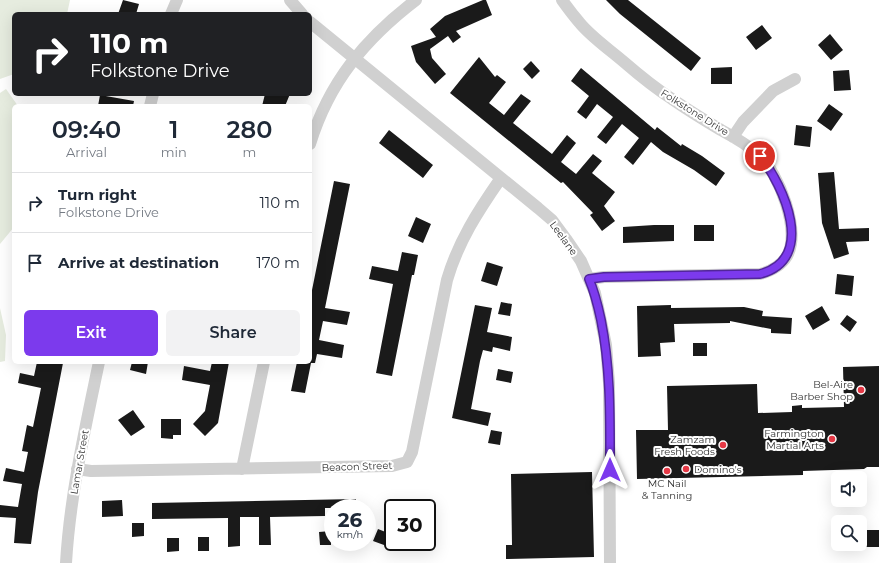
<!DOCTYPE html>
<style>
:root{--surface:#fff;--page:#f2f2f3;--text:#1f2937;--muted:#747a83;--line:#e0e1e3;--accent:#7c3aed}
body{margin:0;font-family:Montserrat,sans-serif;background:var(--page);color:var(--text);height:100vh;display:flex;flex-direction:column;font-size:15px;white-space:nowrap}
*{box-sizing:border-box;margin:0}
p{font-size:13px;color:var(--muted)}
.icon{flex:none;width:22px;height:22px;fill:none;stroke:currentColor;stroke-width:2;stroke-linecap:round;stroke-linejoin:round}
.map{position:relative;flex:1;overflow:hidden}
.side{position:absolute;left:12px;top:104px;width:300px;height:260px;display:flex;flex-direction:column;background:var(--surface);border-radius:6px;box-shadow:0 4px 16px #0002}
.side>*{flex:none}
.banner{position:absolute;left:12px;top:12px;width:300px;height:84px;border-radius:6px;box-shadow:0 4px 16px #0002;background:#202124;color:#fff;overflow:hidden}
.buttons{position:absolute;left:831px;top:471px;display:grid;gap:8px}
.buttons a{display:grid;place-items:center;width:36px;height:36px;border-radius:6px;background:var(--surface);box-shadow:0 4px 16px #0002;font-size:20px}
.speed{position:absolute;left:324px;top:499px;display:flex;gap:8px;font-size:20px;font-weight:700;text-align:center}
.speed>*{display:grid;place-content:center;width:52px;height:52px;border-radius:50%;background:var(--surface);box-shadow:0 4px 16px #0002;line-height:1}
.speed small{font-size:10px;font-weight:400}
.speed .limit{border:2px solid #111;border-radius:6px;background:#fff;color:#111}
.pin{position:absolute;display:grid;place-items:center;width:34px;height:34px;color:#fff;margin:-17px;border:2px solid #fff;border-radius:50%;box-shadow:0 1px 4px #0007}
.me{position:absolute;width:44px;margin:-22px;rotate:0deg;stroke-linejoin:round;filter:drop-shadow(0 0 3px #0008)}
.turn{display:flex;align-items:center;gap:14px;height:84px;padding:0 12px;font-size:18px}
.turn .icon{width:52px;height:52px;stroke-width:2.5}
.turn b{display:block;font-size:28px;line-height:34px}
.eta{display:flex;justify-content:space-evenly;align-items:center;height:68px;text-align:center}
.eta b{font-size:24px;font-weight:600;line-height:28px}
.button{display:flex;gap:8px;margin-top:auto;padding:8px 12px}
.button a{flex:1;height:46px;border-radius:6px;background:var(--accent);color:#fff;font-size:16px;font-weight:600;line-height:46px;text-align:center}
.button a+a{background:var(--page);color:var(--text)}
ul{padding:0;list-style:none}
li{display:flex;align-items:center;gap:12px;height:60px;padding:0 12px;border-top:1px solid var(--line)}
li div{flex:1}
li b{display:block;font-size:15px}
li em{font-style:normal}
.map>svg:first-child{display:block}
</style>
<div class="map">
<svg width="879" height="563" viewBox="0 0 879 563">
<rect width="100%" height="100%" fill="#fff"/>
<path fill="#e6ecdf" d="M0,0H70L67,14H14V74L0,79Z
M6,89L18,106H14V227L0,244V93Z
M0,308L6,335L5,361L0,362Z"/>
<path fill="#1a1a1a" d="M123,0L139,4L136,14H118Z
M483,0H486L492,15L456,31L461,37L453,43L448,36L430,49L432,58L446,74L435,84L416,62L411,46L436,37L430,29L445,16Z
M606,0H628L701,58L691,71L620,14Z
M762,25L772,38L756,50L746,37Z
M830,34L843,50L831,60L818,45Z
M479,57L495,77L497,75L506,82L489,103L504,115L521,94L531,101L513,123L552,154L567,135L576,143L561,162L576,174L593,154L602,161L592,173L615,192L604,206L615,221L602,231L590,215L593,213L563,182L561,183L450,93Z
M531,61L540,71L532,79L523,69Z
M732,67V84H711V68Z
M581,68L655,130L657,127L681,146L682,144L702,156L725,173L716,186L694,170L663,152L651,142L633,165L624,157L639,138L622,124L606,144L597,137L613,117L597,104L586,119L577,112L589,96L571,81Z
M849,70L851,90L834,91L833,71Z
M265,94H290L285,106H262Z
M100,95L134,101L133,106H98Z
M829,104L843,114L831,131L817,121Z
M796,125L812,127L810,147L794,145Z
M389,130L433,165L423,178L379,143Z
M834,172L839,229L869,228V241L846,242L849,254L834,259L822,223L818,173Z
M334,181L350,184L325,308L350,312L347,325L323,321L319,340L344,345L342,358L317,354L315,363H311L305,393L291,391L297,362H310V300Z
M416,217L431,224L423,243L408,236Z
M654,225H674V241L623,243V227Z
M694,225H714V241H694Z
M402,252L418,255L414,275H412L392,376L376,373L393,284L369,279L372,266L398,271Z
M487,262L503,267L497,286L481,281Z
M837,274L854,276L852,296L835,294Z
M501,302L512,304L510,316L498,314Z
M475,305L492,308L487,332L512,337L510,351L493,347L492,352L483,350L480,361L471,409L491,413L488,426L452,418Z
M671,305V308L744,307L763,311L762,316L792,318L791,334L771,333V329L730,321V323L674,324L675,342L660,343L661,356L638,357L637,306Z
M822,306L830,320L813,330L805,316Z
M847,315L857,322L850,332L840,324Z
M693,343H707V356H693Z
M37,362L63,363L38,492L31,544L14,543L16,518L0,517V505L18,507L22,484L3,481L6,468L24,472L28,452L22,451L27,425L33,427L41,388L18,383L20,373L34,376Z
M132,362H148L146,374L130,370Z
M212,362H229L218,423L205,436L193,424L205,411L210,385L182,380L184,366L210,371Z
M879,366V467H867L864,469L803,471V475L637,479L636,430H668L667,386L757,384L758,413L792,412V406L802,405V408L844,407L843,367Z
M498,369L513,372L511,383L496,380Z
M133,410L145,427L131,436L118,420Z
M161,419H181V435H173V439L161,438Z
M491,430L502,432L500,445L488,443Z
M592,472L594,557L506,559V545H512L511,474Z
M356,499V508H325V516L270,517L271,545H259V517H240V546L228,547V518L152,519V503Z
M122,500L123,516L102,517V501Z
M132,523H144V536L132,537Z
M378,529L388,533L384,545L373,541Z
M862,530H879V547H862Z
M331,531V545H320L319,532Z
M198,537H209V551H198Z
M167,538H179V551L167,552Z"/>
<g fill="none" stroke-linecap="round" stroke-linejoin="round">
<path stroke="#d0d0d0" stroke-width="12" d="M290,0L302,14
M562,0C567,7 573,15 579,22C591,37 609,49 624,62C639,75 655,88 672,99C688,110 704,120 721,130C734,137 748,145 759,155C779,174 801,230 787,256C781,266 771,271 760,274L604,277L589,279
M171,14L177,0
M310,22L538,208L552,220L566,239L581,261L595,293L606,345L609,383L610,563
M150,106L153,94
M733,137L743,122L773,91L795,79
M310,144C329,82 365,39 416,0
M77,469L91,471L392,466L407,462L412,452L447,280C458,242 478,211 501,178
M242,469L264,362
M66,563C70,495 85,429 99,362"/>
</g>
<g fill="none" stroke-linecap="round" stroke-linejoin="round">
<g stroke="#51269a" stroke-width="10">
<path id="route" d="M610,470C610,420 611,370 601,320C598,306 595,293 589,279L604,277L760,274C817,259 784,186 760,156"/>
</g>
<use href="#route" stroke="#7c3aed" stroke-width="7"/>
</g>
<g fill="#e63946" stroke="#fff" stroke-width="1.5">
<circle cx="861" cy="390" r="4"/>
<circle cx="832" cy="439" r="4"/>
<circle cx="723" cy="445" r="4"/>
<circle cx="686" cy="469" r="4"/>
<circle cx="667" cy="471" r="4"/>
</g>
<g text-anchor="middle" stroke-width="4" stroke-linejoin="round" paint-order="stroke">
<g font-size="10" fill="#333" stroke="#fff">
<text transform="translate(695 112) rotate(32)" y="4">Folkstone Drive</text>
<text transform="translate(564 238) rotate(54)" y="4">Leelane</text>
<text transform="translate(79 462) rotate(-80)" y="4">Lamar Street</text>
<text transform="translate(357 466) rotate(-2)" y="4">Beacon Street</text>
</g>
<g font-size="10" fill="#333" stroke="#fff" text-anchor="end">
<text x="853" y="388">Bel-Aire<tspan x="853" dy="12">Barber Shop</tspan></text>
<text x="824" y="437">Farmington<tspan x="824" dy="12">Martial Arts</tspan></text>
<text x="715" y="443">Zamzam<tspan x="715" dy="12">Fresh Foods</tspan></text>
<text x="694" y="473" text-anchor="start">Domino's</text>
<text x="667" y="487" text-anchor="middle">MC Nail<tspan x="667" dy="12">&amp; Tanning</tspan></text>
</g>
</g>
</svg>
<div class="buttons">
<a><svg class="icon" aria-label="sound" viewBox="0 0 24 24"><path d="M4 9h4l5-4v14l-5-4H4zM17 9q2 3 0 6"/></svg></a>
<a><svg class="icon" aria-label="search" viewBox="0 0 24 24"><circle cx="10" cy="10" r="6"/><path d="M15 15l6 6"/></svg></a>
</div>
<div class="speed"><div>26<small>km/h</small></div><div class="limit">30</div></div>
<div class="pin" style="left:760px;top:156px;background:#d93025"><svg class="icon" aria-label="arrive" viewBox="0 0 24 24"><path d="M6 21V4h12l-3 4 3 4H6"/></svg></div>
<svg class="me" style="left:610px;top:470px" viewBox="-20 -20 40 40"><path d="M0-17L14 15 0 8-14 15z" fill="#7c3aed" stroke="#fff" stroke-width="4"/></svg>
<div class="banner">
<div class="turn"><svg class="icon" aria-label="right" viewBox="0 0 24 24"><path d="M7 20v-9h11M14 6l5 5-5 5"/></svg><div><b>110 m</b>Folkstone Drive</div></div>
</div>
<section class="side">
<div class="eta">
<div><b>09:40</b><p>Arrival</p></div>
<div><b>1</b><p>min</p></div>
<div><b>280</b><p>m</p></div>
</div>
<ul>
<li><svg class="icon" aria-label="right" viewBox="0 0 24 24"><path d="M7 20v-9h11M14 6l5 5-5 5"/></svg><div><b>Turn right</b><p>Folkstone Drive</p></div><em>110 m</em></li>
<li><svg class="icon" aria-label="arrive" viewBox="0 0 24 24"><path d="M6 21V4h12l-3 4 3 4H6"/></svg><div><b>Arrive at destination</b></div><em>170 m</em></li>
</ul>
<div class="button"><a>Exit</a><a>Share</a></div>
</section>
</div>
